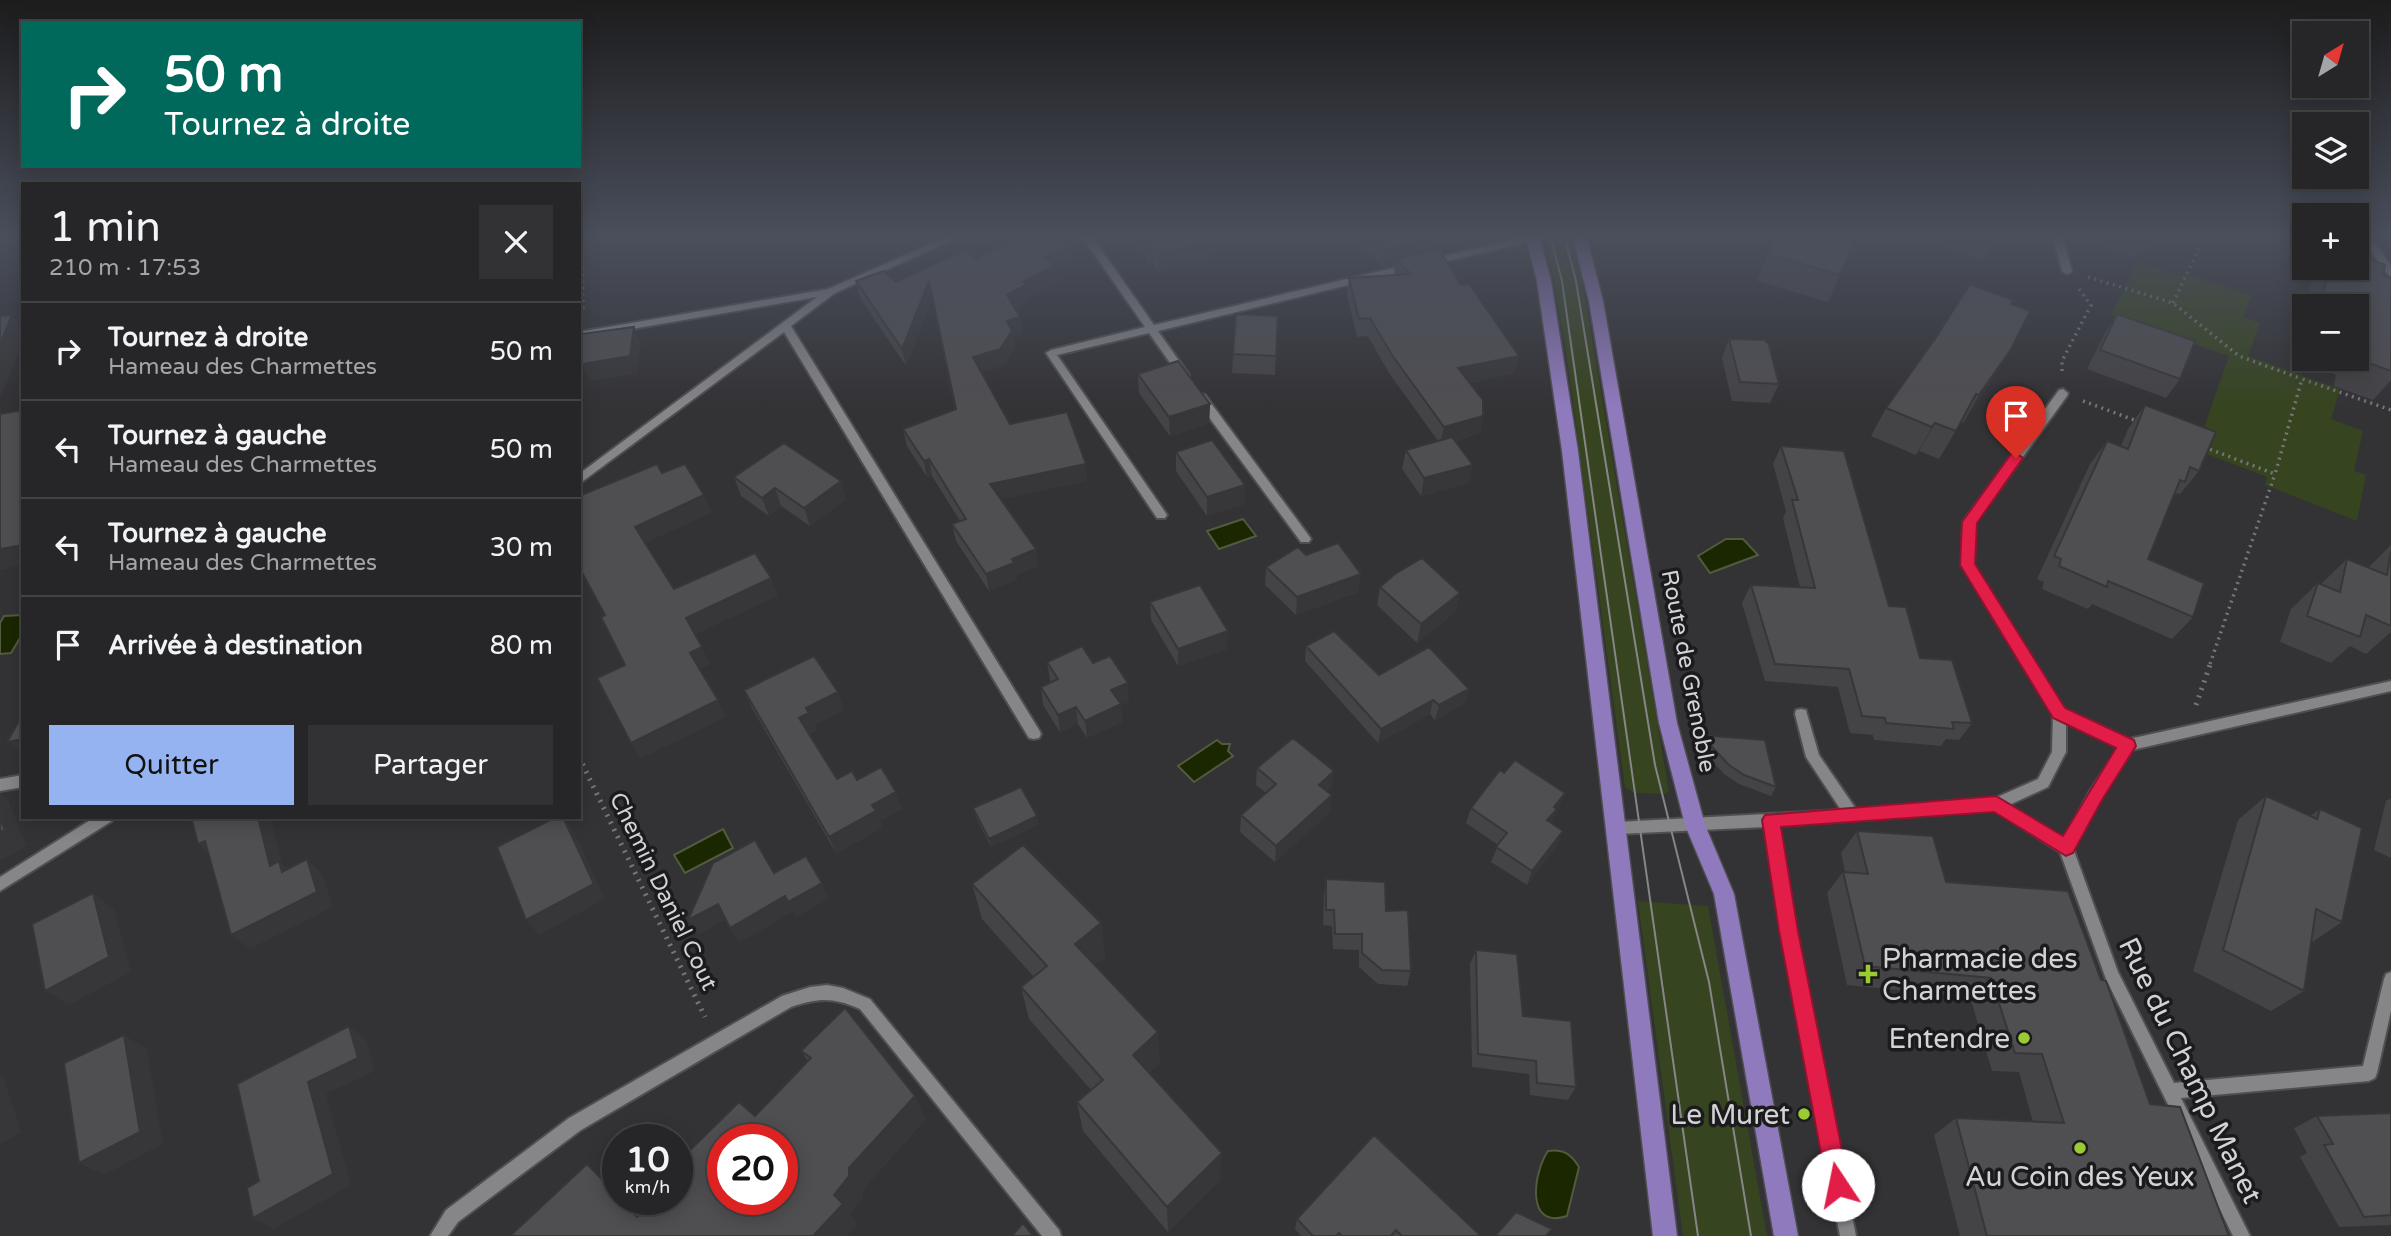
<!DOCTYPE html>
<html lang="fr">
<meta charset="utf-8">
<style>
:root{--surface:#262628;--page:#323234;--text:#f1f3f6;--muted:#a4a5a8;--line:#424345;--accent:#95b2f1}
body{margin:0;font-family:"Varela Round",sans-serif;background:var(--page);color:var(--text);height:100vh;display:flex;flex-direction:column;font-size:26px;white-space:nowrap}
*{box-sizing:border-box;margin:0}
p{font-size:23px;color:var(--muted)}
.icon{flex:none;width:38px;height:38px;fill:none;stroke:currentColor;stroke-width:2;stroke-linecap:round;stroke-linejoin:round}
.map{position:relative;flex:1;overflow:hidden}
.side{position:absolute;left:21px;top:182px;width:560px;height:637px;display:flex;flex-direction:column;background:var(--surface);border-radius:0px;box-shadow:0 4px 18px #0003,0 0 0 2px var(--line)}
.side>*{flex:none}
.banner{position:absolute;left:21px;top:21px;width:560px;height:147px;border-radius:0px;box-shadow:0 4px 18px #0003,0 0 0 2px var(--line);background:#00695c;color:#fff;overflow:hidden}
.needle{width:46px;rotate:37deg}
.buttons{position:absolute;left:2292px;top:21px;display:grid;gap:14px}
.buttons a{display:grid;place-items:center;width:77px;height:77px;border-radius:0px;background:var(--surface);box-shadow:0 4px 18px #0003,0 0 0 2px var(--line);font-size:35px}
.speed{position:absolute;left:602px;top:1124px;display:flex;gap:14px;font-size:35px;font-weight:700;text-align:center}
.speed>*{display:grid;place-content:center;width:91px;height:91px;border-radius:50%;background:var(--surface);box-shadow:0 4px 18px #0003,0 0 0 2px var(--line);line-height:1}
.speed small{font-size:18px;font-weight:400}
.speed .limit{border:10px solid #d22;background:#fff;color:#111}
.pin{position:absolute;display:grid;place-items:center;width:60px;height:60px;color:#fff;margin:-72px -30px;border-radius:50% 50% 50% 0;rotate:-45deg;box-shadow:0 0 7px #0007}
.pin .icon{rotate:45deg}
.me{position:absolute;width:77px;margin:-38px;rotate:349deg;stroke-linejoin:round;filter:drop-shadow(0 0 5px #0008)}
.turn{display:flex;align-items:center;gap:24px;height:147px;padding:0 28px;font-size:32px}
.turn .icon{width:91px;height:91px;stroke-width:2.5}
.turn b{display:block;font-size:49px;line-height:60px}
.round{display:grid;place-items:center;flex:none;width:74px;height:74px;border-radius:0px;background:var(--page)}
.head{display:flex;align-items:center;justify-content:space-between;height:119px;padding:0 28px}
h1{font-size:42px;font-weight:600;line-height:52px}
.action{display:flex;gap:14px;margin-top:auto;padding:14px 28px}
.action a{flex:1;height:80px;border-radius:0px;background:var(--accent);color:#111;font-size:28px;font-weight:600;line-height:80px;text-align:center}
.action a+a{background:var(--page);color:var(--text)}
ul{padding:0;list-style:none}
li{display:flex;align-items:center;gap:21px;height:98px;padding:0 28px;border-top:2px solid var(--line)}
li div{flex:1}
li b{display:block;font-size:26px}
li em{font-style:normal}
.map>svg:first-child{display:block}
</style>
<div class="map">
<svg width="2391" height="1236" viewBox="0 0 2391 1236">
<rect width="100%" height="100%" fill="#333235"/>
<path fill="#36441f" d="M1543,235H1570L1582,281L1668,786L1669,791L1665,794L1634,793L1625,787L1566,351L1554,280Z
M2138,262L2181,277L2183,273L2252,296L2243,317L2260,323L2248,356L2340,389L2331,419L2363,431L2354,471L2366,475L2357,521L2265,485L2267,477L2196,450L2229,356L2111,315Z
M1638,901L1708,906L1767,1236H1683Z"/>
<path fill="#1a2700" stroke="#525b40" stroke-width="2" d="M1243,519L1256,536L1219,549L1207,531Z
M1726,539H1743L1758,555L1710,573L1698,556Z
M23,615V633L11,653L0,654V623L4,616Z
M1217,740L1222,744H1230L1228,751L1233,756L1194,782L1178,766Z
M723,829L733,848L685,873L674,855Z
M1548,1151C1564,1149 1571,1154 1579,1167L1567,1216C1524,1230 1534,1171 1548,1151Z"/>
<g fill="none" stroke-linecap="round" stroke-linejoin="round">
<g stroke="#4f4e51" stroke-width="4">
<path id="minor" d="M951,235H964L835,293L791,326L1039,730L1041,734L1039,738L1034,739L1029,738L784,332L579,484V474L817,297L579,338V332L828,289Z
M1081,235H1091L1154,325L1410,264L1415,267L1410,270L1158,331L1189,375L1184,378L1180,377L1149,333L1057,355L1165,512L1167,515L1165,518H1157L1046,353L1051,350L1145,327Z
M1533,235L1536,236V240L1431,265L1426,262L1431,259Z
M2052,235H2062L2072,271L2070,273L2067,274L2062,271Z
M2360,235H2370L2391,266V276L2388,275Z
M2063,389L2068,393L2067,396L1975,523L1974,565L2064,709L2129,739L2391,681V691L2132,750L2100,799L2073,848L2118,972L2174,1083L2363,1066L2384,979L2386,974L2391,972V1011L2377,1073L2375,1078L2369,1081L2181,1098L2250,1236H2233L2106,979L2060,852L1994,810L1779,826L1795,931L1856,1236H1840L1781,931L1765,827L1618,834L1613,832L1611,828L1613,824L1618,822L1841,810L1806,757L1795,714L1796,710L1801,709L1806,710L1807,714L1819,755L1856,809L1995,798L2038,779L2052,752L2053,714L1962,565L1963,522L2059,390ZM2066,722L2119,747L2090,791L2064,839L2009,805L2048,787L2066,752Z
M1201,394L1205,395L1309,536L1311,539L1309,542H1301L1197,401L1196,398L1197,395Z
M23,775V787L0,791V779Z
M95,817H114L112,821L0,891V877Z
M827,985L843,988L870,999L1059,1230L1061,1236H1042L860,1009C832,997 819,998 791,1007L581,1130L458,1222L448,1236H430L446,1210L569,1118L782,996L810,987Z"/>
</g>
<g stroke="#4f4e51" stroke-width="3">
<path id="major" d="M1525,235H1539L1551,281L1578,451L1677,1236H1653L1562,451L1537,281Z
M1572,235H1586L1603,301L1677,723L1705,825L1734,894L1798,1236H1774L1714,894L1685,825L1659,723L1589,301Z"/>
</g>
<path stroke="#767578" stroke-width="3.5" stroke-dasharray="2 4.5" stroke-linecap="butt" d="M582,235L583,311
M2088,277L2173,303L2239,356L2302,379
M2173,303L2205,235
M2062,371V361L2091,305L2079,289
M2083,401L2137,421
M2204,447L2275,474L2302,379L2391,410
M2210,664L2275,474"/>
<path stroke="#767578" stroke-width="5" stroke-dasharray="2 6" stroke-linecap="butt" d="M2196,705L2211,662
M579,757L705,1017"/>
<use href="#minor" fill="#868689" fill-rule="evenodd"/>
<use href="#major" fill="#907abe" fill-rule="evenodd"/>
<path stroke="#868688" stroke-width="2" d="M1550,235L1562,281L1698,1236
M1564,235L1576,281L1655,765L1709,982L1751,1236"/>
</g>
<path fill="#444346" d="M1135,235H1205L1210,262L1158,272L1153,263L1150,264L1135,238Z
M1351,235H1431L1433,238L1431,251L1461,285L1519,356L1514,373L1470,383L1483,416L1480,433L1455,441L1469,483L1421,496L1402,469L1406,450L1438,441L1389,373L1368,336L1357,337L1347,295L1349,278L1394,275L1395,265L1384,268Z
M1476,235H1512L1511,238L1486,244Z
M1949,235H1997L1982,260L1948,248L1952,239L1948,237Z
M2101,235H2155L2145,250L2140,248L2135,257L2096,244Z
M2305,245V268H2357L2363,257L2383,275L2391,278V380L2373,400L2334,386L2336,375L2330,372L2333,359H2357V306H2305V323L2301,322L2311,282L2290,275L2301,249Z
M1768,254L1840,275L1828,302L1757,281Z
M976,258L1072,261L1056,270L1057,282L1029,297V301L1015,309L1020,317L1022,334L1013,337L1015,348L1003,366L982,372L1010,424L1087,481L1001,499L1038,566L1016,575L1017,579L989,591L956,541L952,524L960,521L932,476L927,477L907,446L903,429L955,410L932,298L906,366L860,298L856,281L896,282Z
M2011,304L1994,377L1963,423L1961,422L1939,459L1919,451L1916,455L1871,436L1886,408Z
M2117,314L2180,379L2166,398L2087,369L2105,333Z
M1278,316L1275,375L1232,373L1233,354Z
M1729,339L1779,384L1770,403L1732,401L1722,358Z
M1138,374L1210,404L1209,423L1170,436L1139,393Z
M2145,405L2199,471L2180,494L2177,493L2173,497L2148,559L2193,617L2172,639L2092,604L2088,609L2042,589L2044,582L2037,579L2090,464L2107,441L2121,446L2128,429Z
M1781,446L1889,606L1920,658L1972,723L1959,740L1946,739L1941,746L1874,740L1873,735L1850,733L1838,687L1765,681L1742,603L1751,585L1800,587L1783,518L1786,511L1773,464Z
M1176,452L1245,504L1207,516L1176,471Z
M734,477L846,499L810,526L781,506L769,516L741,496Z
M2391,545V632L2366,654L2350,646L2331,663L2280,642L2291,609L2318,583L2321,584L2347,559L2368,568Z
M1306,555L1358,592L1296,615L1265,585L1266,567Z
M1380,587L1460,593L1455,612L1417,643L1377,605Z
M1150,602L1227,649L1178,666L1151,620Z
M1306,646L1379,675L1469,689L1465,703L1435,720L1430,714L1378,743L1305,661Z
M1047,662L1093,663L1129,701L1121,705L1122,722L1087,738L1078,724L1060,732L1043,705L1041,687L1051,682L1050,680Z
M744,690L844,710L814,725L816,730L809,734L837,779L857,780L902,809L880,821L882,828L836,853L752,708Z
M1701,735L1776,787L1771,796L1739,784L1724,774L1697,744Z
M1257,768L1332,788L1328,791L1330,812L1275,862L1240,832L1241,815L1266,793L1256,785Z
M2266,796L2310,816L2320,809L2342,922L2311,943L2304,991L2271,1011L2193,971L2238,820Z
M2391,798V858L2374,850L2386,801Z
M973,808L1039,824L991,847L976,817Z
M1471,808H1559L1555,814L1551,823L1557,846L1527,885L1491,862L1498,845L1466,823Z
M1857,831L1946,882L2101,980L2150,1104L2229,1236H1960L1934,1135L1956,1118L2033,1122L2019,1072L1992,1071L1970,997L1847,985L1827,893L1843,872H1845L1841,853Z
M1326,879L1386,911L1411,971L1407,986L1378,984L1359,967V950L1333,949L1332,926L1323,925L1324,895Z
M972,884L1101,923L1105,957L1095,965L1160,1063L1149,1073L1220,1180L1168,1232L1083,1131L1077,1102L1091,1090L1029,1019L1021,987L1034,977L982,919Z
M1476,950L1576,1087L1568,1100L1530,1095L1529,1074L1472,1067L1470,964Z
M801,1051L915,1096L925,1120L863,1189V1197L850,1214L857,1224L847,1236H510L612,1186L618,1192V1199H624L639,1215L755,1116L808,1061Z
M2391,1113V1225L2339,1227L2300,1157L2307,1153L2294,1128L2317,1116Z
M1297,1219L1481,1236H1301L1295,1229Z"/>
<path fill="#373739" d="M1487,235H1512L1511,238L1486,244Z
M1433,238L1430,257L1396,259L1395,265L1384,268L1387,249Z
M1210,243V262L1158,272V253Z
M1071,244L1072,261L1056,270L1057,282L1029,297V301L1009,312L1007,295L1023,282L1045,258Z
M1153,244V263L1150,264L1149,245Z
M929,281L932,298L906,366L902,349Z
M12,315L23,327V342L0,399V344Z
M1020,317L1022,334L1013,337L1015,348L1003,366L976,374L973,357L1007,321Z
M634,327L641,344L637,374L590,381L582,364Z
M2011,349L1994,377L1963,423L1979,395Z
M1519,356L1514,373L1455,386L1458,368Z
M1210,404L1209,423L1170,436L1169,417Z
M1483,416L1480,433L1440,445L1444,427Z
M1935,423L1919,451L1916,455L1932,427Z
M929,459L932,476L927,477L924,461Z
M1086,464L1087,481L993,501L990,484Z
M1473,465L1469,483L1421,496L1424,478Z
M841,481L846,499L810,526L804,508Z
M1245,485V504L1207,516V497Z
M775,488L781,506L769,516L762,498Z
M704,495L712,513L643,544L635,527Z
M23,545V565L0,570V549Z
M1036,549L1038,566L1016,575L1017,579L989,591L986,574L1012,559Z
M1361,574L1358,592L1296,615L1297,597Z
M771,578L778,596L694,635L686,618Z
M1460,593L1455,612L1417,643L1421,624Z
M1228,631L1227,649L1178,666V649Z
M702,647L710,664L698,670L690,653Z
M1128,683L1129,701L1121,705L1122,722L1087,738L1085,721L1111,690Z
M1469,689L1465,703L1435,720L1439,705Z
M838,692L844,710L814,725L816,730L806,735L799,718L806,708Z
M718,700L726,717L640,759L631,743Z
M1433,700L1430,714L1378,743L1381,729Z
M1076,707L1078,724L1060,732L1058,715Z
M23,739V755L7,742Z
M1334,771L1332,788L1317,801L1319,785Z
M896,792L902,809L880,821L882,828L836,853L829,837L872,805Z
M1565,793L1559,808L1555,814L1551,824L1547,820L1554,807Z
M0,794L8,800L27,846L0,861Z
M1332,795L1330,812L1275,862L1276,846Z
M1037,816L1039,824L991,847L989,839Z
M258,817H271L282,864L296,877L270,866Z
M563,817L574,831L605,899L539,935L526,920Z
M1563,831L1557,846L1527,885L1532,871Z
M205,841L216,859L198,844Z
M307,859L323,875L333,907L250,949L231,935Z
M822,883L829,899L796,917L788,902Z
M93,893L114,909L131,972L69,1005L45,991Z
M785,896L793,912L739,943L730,928Z
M718,904L727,919L698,935L688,920Z
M1101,923L1105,957L1080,977L1075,944Z
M349,1026L366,1039L375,1071L326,1094L351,1185L274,1229L253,1218L308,1082Z
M1158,1032L1160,1063L1136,1085L1133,1055Z
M124,1035L147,1049L163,1144L104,1175L79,1163Z
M0,1076L4,1078L21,1132L0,1144Z
M915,1096L925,1120L863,1189V1197L850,1214L857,1224L847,1236H813L849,1168Z
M1222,1153L1220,1180L1168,1232L1167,1207Z
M587,1164L618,1192V1196Z
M620,1199H624L660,1236L637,1217Z"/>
<path fill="#4f4e51" stroke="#373739" stroke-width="2" fill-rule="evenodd" d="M1024,235H1058L1071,244L1045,258L1055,265L1023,282L1027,284L1007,295L1020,317L1007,321L1012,331L1000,349L973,357L1010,424L1067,412L1086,464L990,484L1036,549L1012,559L1014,563L986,574L952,524L966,519L929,459L924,461L903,429L956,409L929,281L902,349L856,281L884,271L896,282L965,250L976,258Z
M1143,235H1205L1210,243L1158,253L1153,244L1149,245Z
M1372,235H1431L1433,238L1387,249Z
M1777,235H1856L1840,275L1768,254Z
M1975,235H1996L1992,241Z
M2357,235H2363L2369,237L2363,257L2385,265L2383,275L2391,278V371L2358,359L2360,347H2357L2358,322L2357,306H2334L2337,299L2323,294L2329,268H2357Z
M1439,249L1461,285L1469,284L1519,356L1458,368L1483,400V416L1444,427L1392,355L1370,318L1359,319L1349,278L1411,274L1396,259Z
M1970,284L2013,300L2011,304L2030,311L2011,349L1979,395L1976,394L1956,431L1935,423L1932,427L1886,408L1937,336Z
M1236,314L1278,316L1276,356L1233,354Z
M2117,314L2195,341L2180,379L2100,350Z
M12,315L0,344V316Z
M634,327L630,356L582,364L581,334Z
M1729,339L1765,340L1769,345L1779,384L1740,382Z
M1178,361L1210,404L1169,417L1138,374Z
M2145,405L2216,432L2199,471L2190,467L2185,482L2180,480L2148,559L2204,583L2193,617L2108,581L2107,587L2059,566L2061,559L2054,556L2107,441L2128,449Z
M23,410V545L0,549V414Z
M1452,437L1473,465L1424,478L1406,450Z
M1212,440L1245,485L1207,497L1176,452Z
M784,443L841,481L804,508L775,488L762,498L734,477Z
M1781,446L1844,451L1889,606L1906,607L1920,658L1952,660L1972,723L1952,722L1954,729L1886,723L1885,718L1862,716L1849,669L1775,664L1751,585L1815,588L1792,500H1798Z
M657,464L662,473L685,464L704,495L635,527L674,589L755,553L771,578L686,618L702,647L690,653L718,700L631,743L597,678L625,665L601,617L605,615L579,567V496Z
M1338,543L1361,574L1297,597L1266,567L1298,547L1306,555Z
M2391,551V626L2366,615L2360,637L2307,616L2318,583L2340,592L2347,559L2387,575Z
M1422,558L1460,593L1421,624L1380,587L1395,574Z
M1200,585L1228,631L1178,649L1150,602Z
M1334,631L1379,675L1429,647L1469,689L1439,705L1433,700L1381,729L1306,646Z
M1082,646L1093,663L1110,656L1128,683L1111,690L1121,704L1085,721L1076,707L1058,715L1041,687L1058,679L1047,662Z
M814,656L838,692L806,708L809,713L799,718L837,779L852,771L857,780L881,767L896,792L872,805L876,811L829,837L744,690Z
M23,714V739L7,742Z
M1701,735L1765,740L1776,787L1744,775L1729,765Z
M1293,738L1334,771L1319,785L1332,795L1276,846L1241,815L1276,784L1257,768Z
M1515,760L1565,793L1554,807L1557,809L1547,820L1563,831L1532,871L1496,847L1507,833L1471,808L1500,770L1504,773Z
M1021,787L1037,816L989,839L973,808Z
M2266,796L2317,819L2320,809L2362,828L2342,922L2316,909L2304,991L2223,950Z
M191,817H258L270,866L279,861L282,872L307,859L317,892L231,935L205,841L198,844Z
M556,817H563L594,884L526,920L497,847Z
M0,818L5,830L0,832Z
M1857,831L1933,836L1946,882L2068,891L2101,980L2106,981L2150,1104L2180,1107L2229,1236H1987L1956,1118L2064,1123L2042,1054L2015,1053L1991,978L1865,966L1843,872L1868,874Z
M755,840L774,873L806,856L822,883L788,902L785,896L730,928L718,904L688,920L713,863Z
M1023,845L1101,923L1075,944L1158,1032L1133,1055L1222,1153L1167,1207L1077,1102L1103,1080L1021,987L1047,966L972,884Z
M1326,879L1385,882L1386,911L1408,910L1411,971L1382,970L1362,953V934H1335L1334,910H1326Z
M93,893L109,957L45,991L32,924Z
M1476,950L1517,954L1523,1016L1571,1021L1576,1087L1537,1083L1536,1061L1478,1054Z
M845,1008L915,1096L849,1168V1176L834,1195L843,1204L813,1236H510L587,1164L618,1196V1199H620L637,1217L654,1199H677V1173L678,1171L677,1170V1163L739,1102L755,1116L811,1058L801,1051ZM723,1139H782V1199H723Z
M349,1026L358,1058L308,1082L333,1174L253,1218L247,1188L259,1181L237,1084Z
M124,1035L140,1132L79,1163L64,1063Z
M2391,1113V1215L2364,1217L2324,1145L2333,1144L2317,1116Z
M1374,1135L1481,1236H1402L1396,1230L1391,1236H1342L1339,1233L1336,1236H1313L1297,1219Z
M1516,1212L1552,1229L1546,1236H1495Z
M1023,1223L1033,1236H1012Z"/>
<linearGradient id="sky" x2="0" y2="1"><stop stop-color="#1c1c1d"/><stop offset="0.58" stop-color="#4a4f5c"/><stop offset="1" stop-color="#4a4f5c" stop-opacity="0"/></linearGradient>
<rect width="2391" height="408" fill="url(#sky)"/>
<path fill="#e11d48" stroke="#92132f" stroke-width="2" d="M2016,453L2023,458L1977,523L1975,564L2065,708L2134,740L2136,746L2102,800L2073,853L2066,856L1994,812L1781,827L1798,931L1849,1185L1846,1193L1838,1196L1831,1193L1827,1185L1779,931L1762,820L1765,815L1996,796L2063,836L2116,748L2053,718L1960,565L1962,522L2011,454Z"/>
<g fill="#9bcb33" stroke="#1b1a1c" stroke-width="2.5">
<path d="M1864.5 963.5h7v7h7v7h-7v7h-7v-7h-7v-7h7z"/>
<circle cx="2024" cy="1038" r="7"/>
<circle cx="1804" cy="1114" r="7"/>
<circle cx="2080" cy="1148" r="7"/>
</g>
<g text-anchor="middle" stroke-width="7" stroke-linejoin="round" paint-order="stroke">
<g font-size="23" fill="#d3d3d5" stroke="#1b1a1c">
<text transform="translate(1689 671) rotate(79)" y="8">Route de Grenoble</text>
<text transform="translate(664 891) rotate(64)" y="8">Chemin Daniel Cout</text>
</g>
<g font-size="28" fill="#d3d3d5" stroke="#1b1a1c" text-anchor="end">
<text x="1882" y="968" text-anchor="start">Pharmacie des<tspan x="1882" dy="32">Charmettes</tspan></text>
<text x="2010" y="1048">Entendre</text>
<text x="1790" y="1124">Le Muret</text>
<text x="2080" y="1186" text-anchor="middle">Au Coin des Yeux</text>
</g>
<g font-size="28" fill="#d3d3d5" stroke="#1b1a1c">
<text transform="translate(2191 1070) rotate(64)" y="10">Rue du Champ Manet</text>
</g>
</g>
</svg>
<div class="buttons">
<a><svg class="needle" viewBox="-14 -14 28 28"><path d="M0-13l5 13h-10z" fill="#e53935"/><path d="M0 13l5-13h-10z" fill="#a4a5a8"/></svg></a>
<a><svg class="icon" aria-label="layers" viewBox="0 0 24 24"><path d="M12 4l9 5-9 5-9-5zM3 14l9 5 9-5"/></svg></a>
<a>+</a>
<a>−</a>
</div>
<div class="speed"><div>10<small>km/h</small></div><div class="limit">20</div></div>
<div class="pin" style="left:2016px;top:458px;background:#d93025"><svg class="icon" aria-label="arrive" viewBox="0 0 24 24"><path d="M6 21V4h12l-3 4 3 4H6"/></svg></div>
<svg class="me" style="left:1838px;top:1185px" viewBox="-20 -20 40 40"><circle r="19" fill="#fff"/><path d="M0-13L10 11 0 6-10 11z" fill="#e11d48"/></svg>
<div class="banner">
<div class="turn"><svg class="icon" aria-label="right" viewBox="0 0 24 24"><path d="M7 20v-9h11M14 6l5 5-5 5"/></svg><div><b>50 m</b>Tournez à droite</div></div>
</div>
<section class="side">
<div class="head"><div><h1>1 min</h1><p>210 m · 17:53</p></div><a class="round"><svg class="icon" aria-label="close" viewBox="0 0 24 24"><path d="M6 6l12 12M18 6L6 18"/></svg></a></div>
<ul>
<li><svg class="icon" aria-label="right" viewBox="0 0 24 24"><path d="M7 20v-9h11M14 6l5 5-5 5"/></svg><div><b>Tournez à droite</b><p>Hameau des Charmettes</p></div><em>50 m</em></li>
<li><svg class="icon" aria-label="left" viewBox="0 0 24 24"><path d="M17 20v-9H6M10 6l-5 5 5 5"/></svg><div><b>Tournez à gauche</b><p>Hameau des Charmettes</p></div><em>50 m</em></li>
<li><svg class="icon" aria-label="left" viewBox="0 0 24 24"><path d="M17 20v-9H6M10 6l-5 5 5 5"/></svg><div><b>Tournez à gauche</b><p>Hameau des Charmettes</p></div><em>30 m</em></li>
<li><svg class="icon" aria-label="arrive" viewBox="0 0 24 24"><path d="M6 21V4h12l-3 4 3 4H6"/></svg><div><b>Arrivée à destination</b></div><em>80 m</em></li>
</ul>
<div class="action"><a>Quitter</a><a>Partager</a></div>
</section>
</div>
